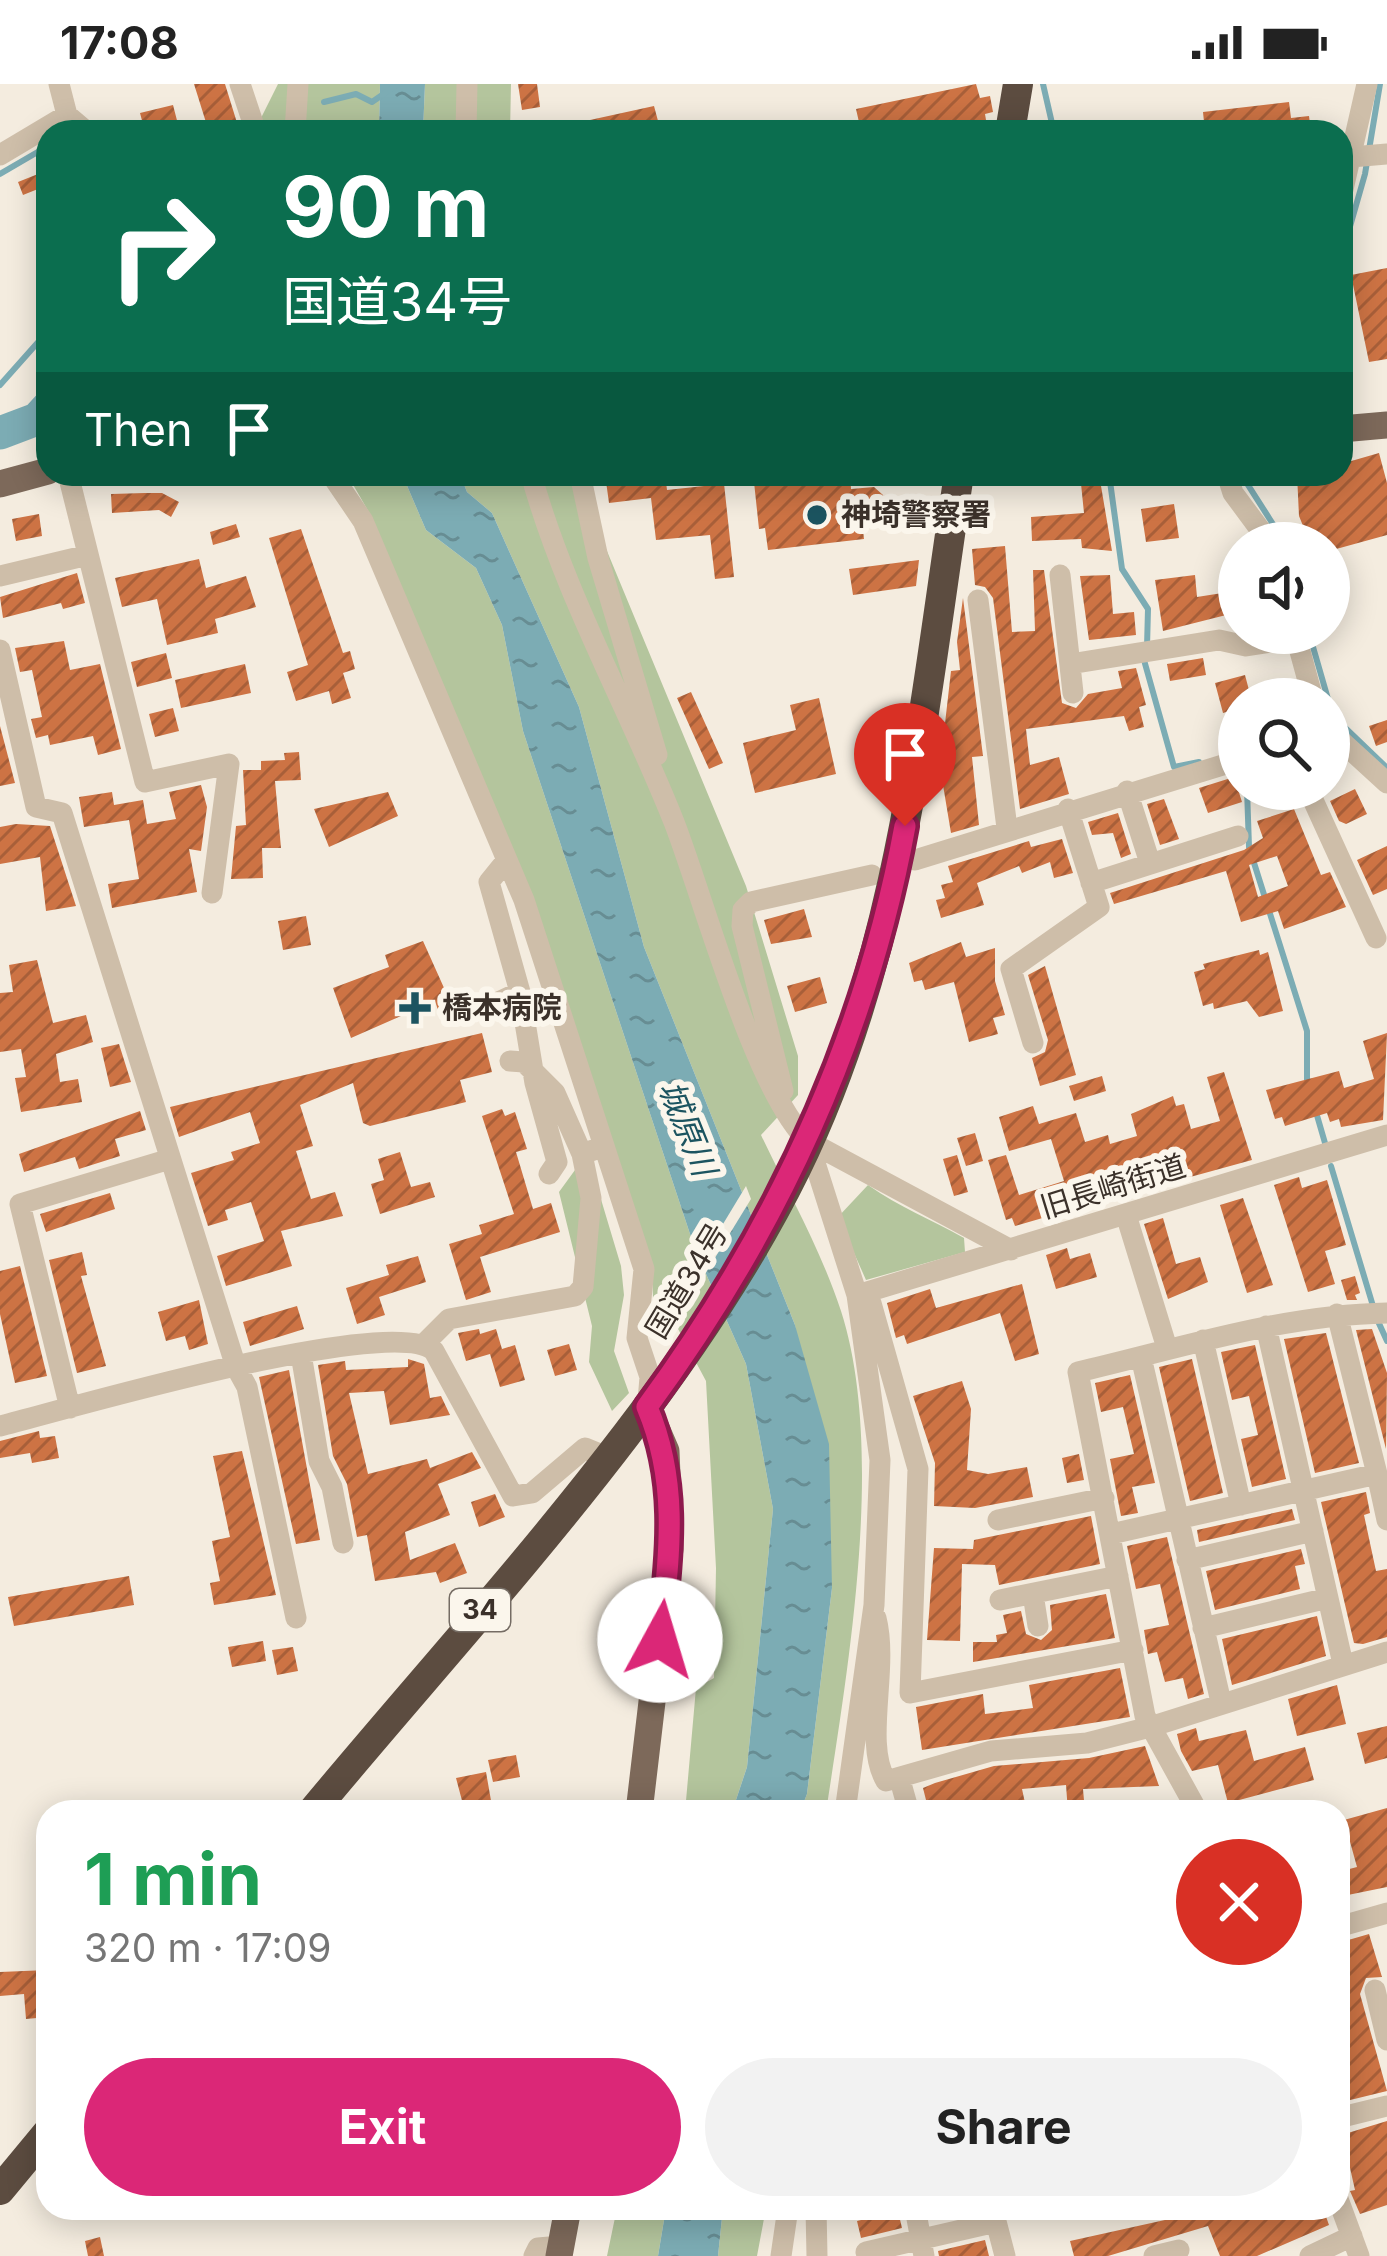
<!DOCTYPE html>
<meta charset="utf-8">
<style>
:root{--surface:#fff;--page:#f2f2f2;--text:#222;--muted:#767676;--accent:#db2777}
body{margin:0;font-family:Inter,"Noto Sans JP",sans-serif;background:var(--page);color:var(--text);height:100vh;display:flex;flex-direction:column;font-size:45px;white-space:nowrap}
*{box-sizing:border-box;margin:0}
p{font-size:39px;color:var(--muted)}
.icon{flex:none;width:66px;height:66px;fill:none;stroke:currentColor;stroke-width:2;stroke-linecap:round;stroke-linejoin:round}
.map{position:relative;flex:1;overflow:hidden}
.panel{position:absolute;left:36px;top:1716px;width:1314px;height:420px;display:flex;flex-direction:column;background:var(--surface);border-radius:36px;box-shadow:0 6px 30px #0003}
.panel>*{flex:none}
.guide{position:absolute;left:36px;top:36px;width:1317px;height:366px;border-radius:36px;box-shadow:0 6px 30px #0003;background:#0b6e4f;color:#fff;overflow:hidden}
.controls{position:absolute;left:1218px;top:438px;display:grid;gap:24px}
.controls a{display:grid;place-items:center;width:132px;height:132px;border-radius:50%;background:var(--surface);box-shadow:0 6px 30px #0003;font-size:60px}
.pin{position:absolute;display:grid;place-items:center;width:102px;height:102px;color:#fff;margin:-123px -51px;border-radius:50% 50% 50% 0;rotate:-45deg;box-shadow:0 0 12px #0007}
.pin .icon{rotate:45deg}
.me{position:absolute;width:132px;margin:-66px;rotate:6deg;stroke-linejoin:round;filter:drop-shadow(0 0 9px #0008)}
.turn{display:flex;align-items:center;gap:42px;height:252px;padding:0 48px;font-size:54px}
.turn .icon{width:156px;height:156px;stroke-width:2.5}
.turn b{display:block;font-size:84px;line-height:102px}
.then{display:flex;align-items:center;height:114px;padding:0 48px;background:#0003;gap:24px;font-size:45px}
.round{display:grid;place-items:center;flex:none;width:126px;height:126px;border-radius:63px;background:var(--page)}
.head{display:flex;align-items:center;justify-content:space-between;height:204px;padding:0 48px}
h1{font-size:72px;font-weight:700;line-height:90px;color:#1e9e55}
.button{display:flex;gap:24px;margin-top:auto;padding:24px 48px}
.button a{flex:1;height:138px;border-radius:72px;background:var(--accent);color:#fff;font-size:48px;font-weight:700;line-height:138px;text-align:center}
.button a+a{background:var(--page);color:var(--text)}
.status{display:flex;justify-content:space-between;align-items:center;height:84px;padding:0 60px;background:var(--surface);direction:ltr}
.status svg{height:33px;fill:currentColor}
.map>svg:first-child{display:block}
</style>
<div class="status"><b>17:08</b><svg viewBox="0 0 49 12"><path d="M0 12V9h3v3zM5 12V6h3v6zM10 12V3h3v9zM15 12V0h3v12zM26 1h20v11H26zM47 4h2v5h-2z"/></svg></div>
<div class="map">
<svg width="1387" height="2172" viewBox="0 0 1387 2172">
<defs>
<pattern id="water-ripples" width="26" height="14" patternUnits="userSpaceOnUse" patternTransform="scale(3)"><rect width="26" height="14" fill="#7cacb4"/><path d="M2 4q2-2 4 0t4 0M15 11q2-2 4 0t4 0" fill="none" stroke="#678d93"/></pattern>
<pattern id="building-hatch" width="6" height="6" patternUnits="userSpaceOnUse" patternTransform="scale(3)"><rect width="6" height="6" fill="#cd7344"/><path d="M-1 1l2-2M0 6l6-6M5 7l2-2" fill="none" stroke="#a85f39"/></pattern>
</defs>
<rect width="100%" height="100%" fill="#f4ecdf"/>
<path fill="#b4c59d" d="M278,0H380L379,48H254Z
M425,0H511L510,48H423Z
M347,390H402L426,446L476,484L502,541L523,647L695,1165L746,1280L773,1425L747,1683L732,1728H685L696,1604L714,1594L716,1484L706,1297L669,1228L654,1247L652,1182L371,432Z
M460,390H575L746,802L798,972V1011L761,1051C788,1108 821,1166 841,1227C886,1367 848,1583 826,1728H800L807,1710L832,1504L795,1241L644,863L579,623L492,429L467,408Z
M575,1086L600,1112L621,1182L624,1211L614,1267L629,1309L612,1327L589,1278L592,1242L559,1108Z
M868,1101C900,1124 931,1135 964,1154L965,1168L866,1196L838,1133Z
M617,2124H666L658,2172H607Z
M723,2124H766L757,2172H718Z"/>
<path fill="url(#water-ripples)" d="M380,0H425L423,48H379Z
M402,390H460L467,408L492,429L579,623L644,863L795,1241L829,1360L832,1504L807,1710L800,1728H732L747,1683L773,1425L746,1280L695,1165L523,647L502,541L476,484L426,446Z
M666,2124H723L718,2172H658Z"/>
<path fill="#f4ecdf" d="M746,1102L751,1115L702,1195L697,1183Z"/>
<g fill="none" stroke-linecap="round" stroke-linejoin="round">
<path stroke="#7cacb4" stroke-width="6" d="M1043,0L1054,48
M324,18L356,10L372,18L398,0
M0,90L48,62
M1341,174L1365,90L1380,0
M0,301L48,247
M1109,390L1122,485L1148,525L1147,563
M1241,390L1285,459
M1309,549L1328,615
M1144,576L1174,683L1199,678
M1329,618L1338,637L1387,684
M1247,705L1249,763L1307,947V998
M1316,1028L1325,1059
M1331,1082L1373,1222
M1377,1235L1387,1257"/>
<path stroke="#7cacb4" stroke-width="33" d="M0,349L37,335L48,323"/>
</g>
<path fill="url(#building-hatch)" fill-rule="evenodd" d="M194,0H225L238,42L209,48Z
M518,0H537L540,23L522,26Z
M976,0L980,14L990,12L993,28L985,30L988,48H938L936,40L861,47L856,25Z
M1289,18L1291,34L1309,32L1311,48H1205L1203,28Z
M173,21L180,48H145L140,29Z
M654,22L661,48H558V43Z
M38,90L43,103L23,111L18,98Z
M1387,184V275L1369,278L1351,191Z
M1379,369L1387,399V451L1329,467V459H1310L1299,432L1297,390H1341V380Z
M605,390H665L667,406L704,402L703,390H723L734,493L715,495L710,451L656,456L651,414L609,419Z
M824,390H850L851,405L874,403L883,411L885,425L861,428L864,455L768,466L765,444L759,445L754,398Z
M1080,390H1099L1112,467L1082,464L1081,455L1032,457L1031,433L1084,429Z
M145,409H162L179,418L171,433L159,426L112,429L111,410Z
M1174,420L1179,454L1146,458L1141,425Z
M39,430L42,452L16,457L12,435Z
M236,440L240,453L213,461L210,448Z
M301,445L343,569L350,567L355,585L343,589L351,614L332,620L329,607L296,617L287,588L308,581L269,454Z
M1005,462L1012,548L1035,547L1033,486H1044L1062,619L1076,624L1088,610L1122,604L1118,587L1136,584L1146,621L1139,623L1144,643L1129,647L1124,632L1026,645L1030,681L1059,673L1069,710L1020,725L993,514L985,503L975,501L972,465Z
M199,475L206,504L246,492L256,523L215,535L218,549L167,561L157,515L122,523L115,494Z
M919,476L916,502L853,511L849,485Z
M77,489L85,519L63,525L61,519L3,534L0,513Z
M1110,491L1113,530L1134,528L1136,551L1089,556L1080,492Z
M1195,491L1197,513L1235,507L1238,528L1163,547L1155,496Z
M963,514L983,672L972,673L979,741L951,749L940,683L951,587L960,586L957,558Z
M64,557L70,586L100,580L121,665L98,671L93,652L50,661L48,651L36,654L31,635L42,633L32,586L20,588L15,564Z
M166,569L172,594L137,603L131,578Z
M1203,574L1206,591L1170,597L1167,580Z
M245,580L251,609L181,624L175,596Z
M1245,591L1250,610L1293,598L1297,615H1239V624L1223,629L1215,599Z
M691,608L723,679L709,685L677,614Z
M819,614L836,690L755,709L743,659L796,646L790,621Z
M173,624L179,647L155,653L149,630Z
M1387,636V658L1376,662L1369,642Z
M0,642L15,699L0,702Z
M299,668L301,696L275,697L281,764H262L263,794L231,795L236,742L246,741L243,686H261V677L285,676L284,669Z
M1234,693L1242,718L1208,729L1199,704Z
M201,701L207,723L201,767L189,765L197,808L112,824L108,800L139,795L129,736L84,743L79,713L112,708L114,721L143,716L147,740L176,735L169,708Z
M1355,705L1367,730L1346,740L1339,737L1330,717Z
M388,708L398,732L329,763L314,725Z
M1164,715L1179,755L1160,761L1147,720Z
M1294,725L1321,791L1330,788L1346,823L1284,845L1278,827L1241,838L1226,787L1114,820L1110,809L1244,766L1263,754L1257,737ZM1277,772L1288,802L1258,813L1249,781Z
M1118,729L1131,770L1121,774L1113,749L1092,751L1088,738Z
M16,740L50,742L76,822L46,827L40,773L0,780V743Z
M1062,755L1073,789L1054,794L1050,778L1022,789L1019,782L977,799L984,821L941,834L936,816L945,814L941,801L953,798L948,782L1029,757L1031,763Z
M1387,762V805L1373,811L1357,776Z
M804,825L812,853L771,860L764,836Z
M306,832L311,861L283,866L278,837Z
M423,857L453,924L439,929L435,917L351,954L333,904L389,883L385,871Z
M961,858L966,873L995,864V897L1005,931L993,934L998,950L969,958L954,898L925,906L922,896L914,898L909,879Z
M1259,866L1260,871L1268,868L1283,927L1259,933L1247,917L1214,925L1213,919L1203,922L1194,888L1205,885L1203,880Z
M37,876L53,939L86,931L93,958L56,970L60,998L78,995L82,1018L21,1028L15,994L26,993L21,965L0,968V909L13,908L9,881Z
M1045,882L1076,991L1040,1002L1032,974L1045,968L1048,956L1028,891Z
M820,893L827,919L795,928L787,902Z
M482,949L492,988L460,996L466,1018L370,1042L363,1039L353,999L300,1021L313,1062L296,1067L311,1115L335,1108L343,1132L281,1147L292,1182L226,1202L217,1172L264,1157L251,1118L225,1126L228,1136L208,1142L191,1089L234,1076L231,1068L260,1059L250,1028L179,1053L170,1023Z
M1387,949L1383,1036L1341,1043L1339,1035L1330,1038L1327,1029L1285,1042L1282,1033L1275,1035L1266,1006L1339,987L1344,1004L1374,995L1363,957Z
M119,960L131,998L110,1003L101,964Z
M1224,988L1252,1076L1063,1128L1064,1133L1047,1138L1046,1133L1015,1142L1012,1134L1006,1136L988,1076L1006,1071L1019,1111L1064,1097L1051,1055L1009,1067L999,1033L1033,1022L1039,1040L1076,1029L1085,1058L1108,1051L1110,1060L1137,1052L1131,1030L1173,1012L1176,1022L1184,1020L1191,1045L1220,1037L1207,993Z
M1102,992L1106,1007L1074,1017L1069,1002Z
M502,1025L505,1032L515,1028L527,1065L516,1068L533,1125L551,1119L560,1148L480,1173L491,1208L466,1216L449,1160L482,1150L479,1141L514,1130L482,1032Z
M140,1027L146,1046L115,1055L120,1072L79,1085L75,1073L24,1088L19,1070Z
M975,1049L983,1077L966,1082L957,1054Z
M400,1068L411,1103L430,1098L435,1113L380,1130L371,1100L384,1096L378,1075Z
M957,1071L968,1108L954,1112L943,1075Z
M1299,1093L1302,1104L1327,1096L1346,1161L1325,1167L1335,1200L1308,1208L1274,1101Z
M110,1109L115,1125L46,1148L40,1130Z
M1243,1114L1273,1201L1247,1209L1220,1121Z
M1163,1134L1176,1180L1200,1173L1208,1198L1168,1215L1144,1140Z
M1067,1164L1070,1175L1090,1169L1097,1193L1056,1205L1046,1171Z
M82,1168L87,1191L81,1192L106,1282L77,1289L49,1176Z
M418,1172L426,1198L379,1213L385,1231L357,1240L346,1204L389,1191L386,1181Z
M20,1182L47,1292L15,1299L0,1230V1187Z
M1355,1192L1360,1209L1355,1211L1357,1216H1347L1341,1196Z
M1022,1200L1039,1270L1015,1277L1000,1229L907,1260L904,1251L896,1254L887,1219L930,1205L936,1224Z
M199,1216L208,1260L189,1266L185,1252L166,1257L158,1228Z
M297,1222L304,1245L250,1262L243,1238Z
M479,1245L480,1250L496,1245L502,1265L515,1261L525,1296L500,1303L490,1270L466,1277L458,1249Z
M1372,1245L1387,1289L1386,1365L1356,1246Z
M1326,1249L1359,1379L1315,1389L1284,1255Z
M569,1260L577,1286L555,1292L547,1266Z
M1255,1261L1286,1395L1252,1403L1241,1355L1258,1351L1249,1312L1232,1316L1221,1268Z
M408,1275L424,1280L430,1314L441,1312L450,1331L390,1341L384,1307L349,1309L368,1390L427,1375L430,1384L472,1368L481,1384L438,1400L450,1431L405,1448L410,1476L455,1459L467,1489L440,1499L436,1488L375,1497L367,1451L357,1453L347,1400L333,1372L318,1281L345,1277L346,1286L408,1283Z
M1192,1275L1223,1409L1190,1417L1159,1283Z
M289,1286L320,1456L296,1460L259,1293Z
M1130,1291L1155,1399L1132,1403L1138,1429L1121,1432L1110,1375L1134,1370L1123,1323L1101,1328L1095,1299Z
M962,1297L971,1325L967,1386L988,1390L1027,1383L1033,1413L975,1424L934,1422L935,1379L913,1312Z
M39,1347L40,1354L55,1352L59,1374L32,1379L30,1369L0,1374V1357Z
M242,1367L276,1511L214,1521L210,1499L220,1497L212,1457L230,1453L213,1372Z
M1079,1370L1084,1396L1067,1399L1062,1374Z
M1366,1408L1370,1429L1364,1431L1376,1487L1387,1485V1553L1363,1560L1354,1559L1321,1418Z
M495,1410L505,1433L479,1443L471,1418Z
M1292,1425L1295,1436L1199,1458L1197,1446Z
M1091,1432L1100,1480L999,1501L995,1481L962,1480L960,1557L927,1556L934,1464L973,1465L974,1456Z
M1167,1453L1204,1610L1188,1615L1183,1594L1165,1598L1157,1568L1148,1570L1144,1546L1169,1541L1160,1500L1136,1505L1127,1462Z
M1301,1465L1305,1480L1295,1482L1300,1505L1215,1526L1206,1487Z
M129,1492L134,1521L14,1542L8,1513Z
M1106,1510L1115,1554L973,1578V1558H997L996,1551L1007,1549L1003,1531L1021,1527L1026,1550L1041,1556L1052,1546L1050,1521Z
M1317,1532L1326,1572L1232,1601L1222,1555Z
M263,1557L266,1577L232,1583L228,1563Z
M293,1563L298,1587L277,1591L272,1566Z
M1120,1584L1130,1633L922,1666L916,1623L983,1610L985,1630L1033,1624L1029,1601Z
M1337,1601L1346,1640L1297,1652L1288,1615Z
M1387,1642V1674L1365,1680L1357,1649Z
M1196,1644L1199,1657L1246,1646L1254,1677L1305,1663L1314,1696L1228,1719L1218,1681L1192,1687L1181,1667L1177,1650Z
M1145,1662L1159,1702L1083,1705L1085,1728H1068L1066,1701L1022,1705L1027,1728H929L923,1704L935,1699L994,1682L1089,1674Z
M516,1671L520,1693L493,1698L488,1676Z
M486,1688L493,1728H465L456,1694Z
M1387,1724V1803L1338,1813V1788L1357,1783L1344,1736Z
M1369,1850L1382,1893L1366,1894L1360,1910L1387,2007L1338,2019V1859Z
M48,1886V1933L26,1935L24,1910L0,1912V1888Z
M1387,2037V2121L1360,2130L1350,2107L1355,2106L1348,2075L1338,2078V2052Z
M939,2124H978V2127L941,2135Z
M1189,2124H1323L1329,2141L1257,2172H1220L1208,2142L1108,2172H1074L1070,2157L1192,2130Z
M898,2127L902,2144L861,2154L857,2137Z
M100,2153L104,2172H88L85,2157Z
M985,2156L989,2172H939L938,2167Z"/>
<g fill="none" stroke-linecap="round" stroke-linejoin="round">
<path stroke="#cebea9" stroke-width="21" d="M240,0L256,48
M67,31L87,48
M295,48L298,0
M466,48L467,0
M0,71L67,31L59,0
M1351,73L1387,70
M1341,114L1367,0
M68,390L145,698L229,680L212,809
M331,390L363,437L524,816L644,1185L637,1254L650,1293L648,1317
M531,390C564,510 628,622 674,738C704,815 755,1007 808,1057L857,1211L880,1376L874,1521L845,1728
M580,390L598,474L657,671
M1227,390L1233,409L1270,459
M1060,491L1073,609
M0,492L88,471
M978,516L1007,744
M1295,549L1313,615
M0,566L36,723L62,729L236,1283L247,1303L296,1534
M1070,580L1219,556L1246,562L1296,554
M1329,646L1387,699
M1308,705L1376,854
M1127,707L1150,779
M915,776L1239,676
M1091,799L1238,752
M520,908L535,999L557,1078L549,1090
M492,921L520,908L489,798L506,777
M1033,959L1011,885L1099,823L1068,725
M510,977L524,978L555,1009L582,1070
M783,1007L742,842L743,826L751,818L872,791
M808,1057L1011,1166
M1126,1131L1167,1264
M857,1211L871,1219L918,1385L910,1609L1133,1566
M857,1211L1387,1051
M1337,1230L1377,1390
M1266,1242L1343,1580
M1203,1256L1241,1421
M425,1259L449,1235L575,1212L583,1203L591,1114L582,1070L602,1063
M301,1270L319,1377L332,1403L343,1459
M1141,1273L1221,1618
M70,1324L20,1120L170,1075
M0,1342C68,1325 392,1229 434,1267L513,1412L532,1409L585,1364L607,1373
M998,1436L1104,1414
M1111,1450L1377,1390L1387,1436
M1187,1476L1313,1447
M1033,1510L1038,1542
M1000,1516L1118,1492
M876,1534C889,1585 863,1659 886,1697L991,1667L1087,1659L1150,1643L1387,1568
M1203,1544L1328,1514
M900,1696L909,1728
M1198,1728L1145,1632L1078,1288C1181,1264 1281,1231 1387,1229
M1338,1843L1387,1829
M1375,1906L1387,1956
M1338,2034L1387,2022
M1338,2115L1359,2172
M816,2124L817,2172
M915,2124L924,2172
M993,2126L1005,2172
M866,2168L996,2138
M534,2172L538,2164L561,2162
M781,2172L788,2124
M1154,2172L1179,2166
M1310,2172L1352,2152"/>
<path stroke="#7d695a" stroke-width="27" d="M1341,345L1387,341
M0,400L48,387
M639,1728L670,1465L666,1367L647,1323
M559,2172L568,2124"/>
<path stroke="#5c4c40" stroke-width="30" d="M1010,48L1018,0
M312,1728C476,1530 683,1315 796,1085C902,868 923,625 959,390
M0,2106L48,2048"/>
</g>
<g fill="none" stroke-linecap="round" stroke-linejoin="round">
<g stroke="#8e194d" stroke-width="30">
<path id="route" d="M660,1556C669,1473 680,1401 647,1323C774,1150 866,955 905,742"/>
</g>
<use href="#route" stroke="#db2777" stroke-width="21"/>
</g>
<g fill="#1c5460" stroke="#fbf6ec" stroke-width="4.5">
<circle cx="817" cy="431" r="12"/>
<path d="M409 906h12v12h12v12h-12v12h-12v-12h-12v-12h12z"/>
</g>
<g text-anchor="middle" stroke-width="12" stroke-linejoin="round" paint-order="stroke">
<rect fill="#fbf6ec" stroke="#756c64" stroke-width="3" x="450" y="1505" width="60" height="42" rx="9"/>
<g font-size="27" font-weight="bold" fill="#3b312a">
<text x="480" y="1535">34</text>
</g>
<g font-size="30" font-weight="bold" fill="#3b312a" stroke="#fbf6ec" text-anchor="start">
<text x="841" y="441">神埼警察署</text>
<text x="442" y="934">橋本病院</text>
</g>
<g font-size="30" fill="#3b312a" stroke="#fbf6ec">
<text transform="translate(1113 1103) rotate(-17)" y="10">旧長崎街道</text>
<text transform="translate(687 1197) rotate(-59)" y="10">国道34号</text>
</g>
<g font-size="33" font-style="italic" fill="#1c5460" stroke="#fbf6ec">
<text transform="translate(688 1044) rotate(68)" y="12">城原川</text>
</g>
</g>
</svg>
<div class="controls">
<a><svg class="icon" aria-label="sound" viewBox="0 0 24 24"><path d="M4 9h4l5-4v14l-5-4H4zM17 9q2 3 0 6"/></svg></a>
<a><svg class="icon" aria-label="search" viewBox="0 0 24 24"><circle cx="10" cy="10" r="6"/><path d="M15 15l6 6"/></svg></a>
</div>
<div class="pin" style="left:905px;top:742px;background:#d93025"><svg class="icon" aria-label="arrive" viewBox="0 0 24 24"><path d="M6 21V4h12l-3 4 3 4H6"/></svg></div>
<svg class="me" style="left:660px;top:1556px" viewBox="-20 -20 40 40"><circle r="19" fill="#fff"/><path d="M0-13L10 11 0 6-10 11z" fill="#db2777"/></svg>
<div class="guide">
<div class="turn"><svg class="icon" aria-label="right" viewBox="0 0 24 24"><path d="M7 20v-9h11M14 6l5 5-5 5"/></svg><div><b>90 m</b>国道34号</div></div>
<div class="then">Then<svg class="icon" aria-label="arrive" viewBox="0 0 24 24"><path d="M6 21V4h12l-3 4 3 4H6"/></svg></div>
</div>
<section class="panel">
<div class="head"><div><h1>1 min</h1><p>320 m · 17:09</p></div><a class="round" style="background:#d93025;color:#fff"><svg class="icon" aria-label="close" viewBox="0 0 24 24"><path d="M6 6l12 12M18 6L6 18"/></svg></a></div>
<div class="button"><a>Exit</a><a>Share</a></div>
</section>
</div>
